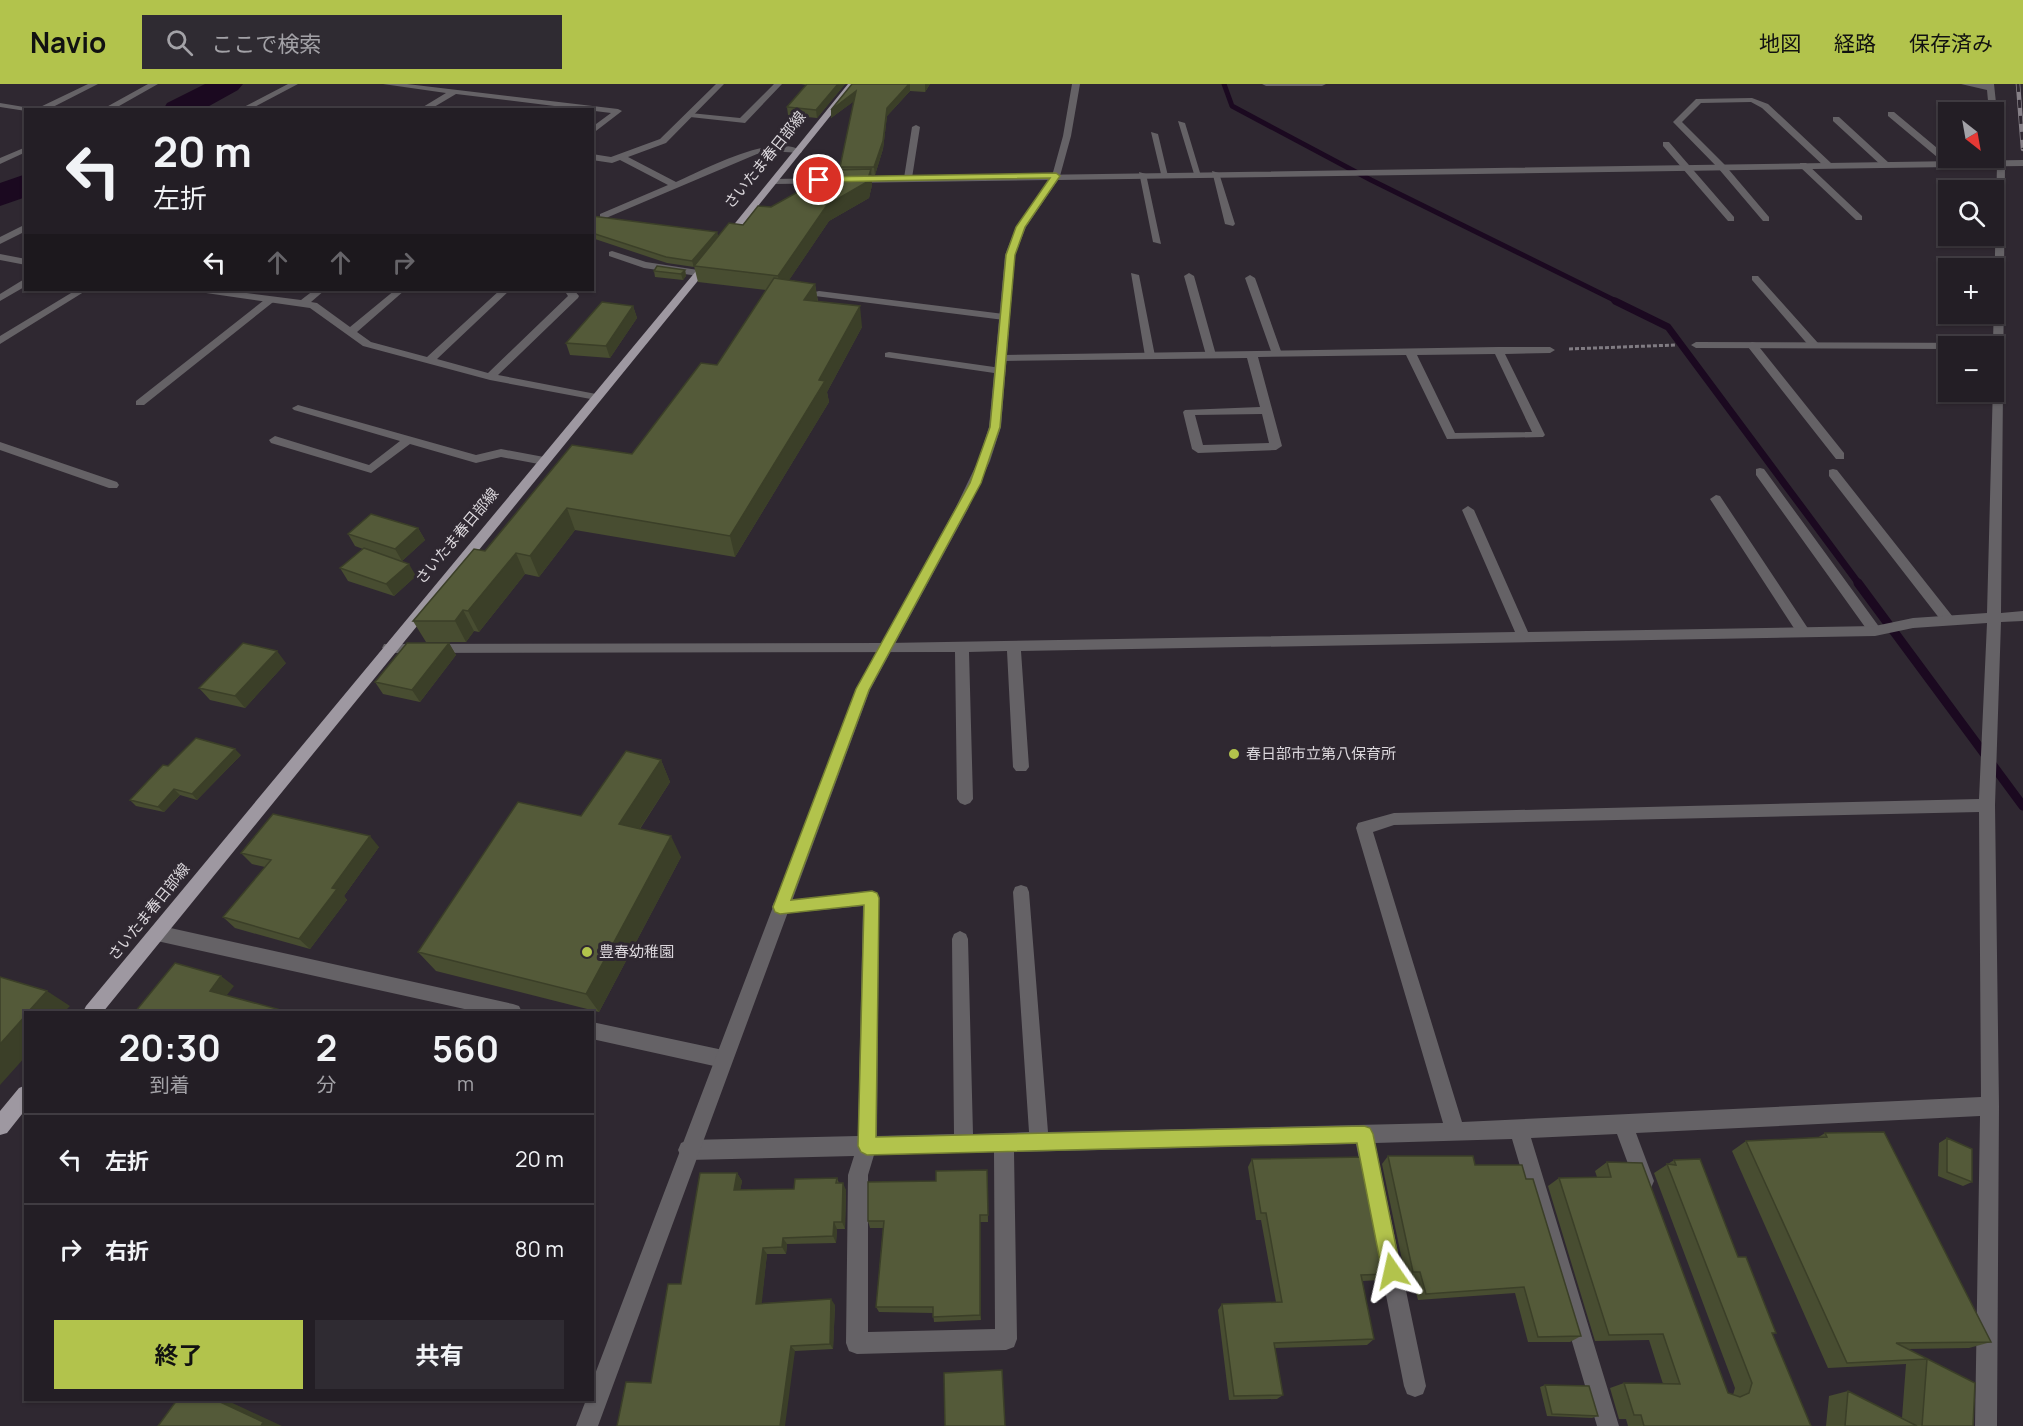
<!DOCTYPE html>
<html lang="ja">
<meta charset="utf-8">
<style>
:root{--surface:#231e25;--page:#2f2b32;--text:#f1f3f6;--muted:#a3a2a7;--line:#403c42;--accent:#b2c34c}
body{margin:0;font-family:Manrope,"Noto Sans JP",sans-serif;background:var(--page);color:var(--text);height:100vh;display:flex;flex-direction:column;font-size:22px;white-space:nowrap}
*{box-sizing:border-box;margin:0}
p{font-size:20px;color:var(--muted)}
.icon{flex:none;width:33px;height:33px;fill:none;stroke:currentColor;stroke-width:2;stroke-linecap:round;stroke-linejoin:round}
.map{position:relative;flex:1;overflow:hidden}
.sheet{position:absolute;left:24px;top:927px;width:570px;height:390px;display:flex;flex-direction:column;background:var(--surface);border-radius:0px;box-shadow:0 2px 4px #0004,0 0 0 2px var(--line)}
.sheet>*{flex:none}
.top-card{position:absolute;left:24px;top:24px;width:570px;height:183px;border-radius:0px;box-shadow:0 2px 4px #0004,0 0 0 2px var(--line);background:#231e25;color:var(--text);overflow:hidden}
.needle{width:39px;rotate:149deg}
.controls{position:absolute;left:1938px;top:18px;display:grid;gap:12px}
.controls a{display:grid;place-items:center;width:66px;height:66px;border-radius:0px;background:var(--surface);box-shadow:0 2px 4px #0004,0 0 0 2px var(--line);font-size:30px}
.pin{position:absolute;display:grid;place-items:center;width:51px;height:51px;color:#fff;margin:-26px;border:3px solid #fff;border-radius:50%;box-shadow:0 2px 6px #0007}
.me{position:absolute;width:66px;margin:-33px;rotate:349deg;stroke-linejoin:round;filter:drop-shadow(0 0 4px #0008)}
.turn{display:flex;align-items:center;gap:21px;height:126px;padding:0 30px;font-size:27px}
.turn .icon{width:78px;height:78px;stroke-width:2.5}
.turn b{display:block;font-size:42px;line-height:51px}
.lanes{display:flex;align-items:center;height:57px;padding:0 30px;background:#0003;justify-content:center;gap:30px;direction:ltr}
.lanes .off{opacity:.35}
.eta{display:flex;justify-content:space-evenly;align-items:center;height:102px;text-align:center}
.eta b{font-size:36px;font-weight:700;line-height:42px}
.primary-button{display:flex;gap:12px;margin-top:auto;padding:12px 30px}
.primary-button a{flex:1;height:69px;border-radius:0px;background:var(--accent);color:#111;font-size:24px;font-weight:700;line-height:69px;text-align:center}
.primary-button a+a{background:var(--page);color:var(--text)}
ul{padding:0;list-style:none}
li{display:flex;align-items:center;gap:18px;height:90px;padding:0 30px;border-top:2px solid var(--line)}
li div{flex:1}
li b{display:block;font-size:22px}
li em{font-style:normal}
header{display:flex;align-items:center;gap:36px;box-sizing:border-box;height:84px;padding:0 30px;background:var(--accent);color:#111}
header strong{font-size:28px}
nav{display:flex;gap:33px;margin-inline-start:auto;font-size:21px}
.search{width:420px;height:54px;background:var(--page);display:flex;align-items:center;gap:15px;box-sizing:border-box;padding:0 21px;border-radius:0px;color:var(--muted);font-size:22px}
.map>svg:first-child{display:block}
</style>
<header>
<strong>Navio</strong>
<div class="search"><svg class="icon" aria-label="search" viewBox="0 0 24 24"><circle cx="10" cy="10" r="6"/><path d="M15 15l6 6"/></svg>ここで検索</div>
<nav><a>地図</a><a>経路</a><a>保存済み</a></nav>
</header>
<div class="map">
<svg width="2023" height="1342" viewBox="0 0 2023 1342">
<rect width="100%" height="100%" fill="#2f2831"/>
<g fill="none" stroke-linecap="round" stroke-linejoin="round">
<path stroke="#1b0920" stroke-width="5" d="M1224,0L1232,22L1371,96L1618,218"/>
<path stroke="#1b0920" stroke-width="7" d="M1615,217L1668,243L1859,500"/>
<path stroke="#1b0920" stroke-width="9" d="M1858,499L2023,722"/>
<path fill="#1b0920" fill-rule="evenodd" d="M205,0H243L238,6L202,26H163L167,19Z
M26,90V113L0,122V99Z"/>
<path stroke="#807b82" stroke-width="3" stroke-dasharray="4 2" stroke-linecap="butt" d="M1569,265L1675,261"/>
<path fill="#656266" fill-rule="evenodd" d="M774,0H782L745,39L690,33L686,31L690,29L740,34Z
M1262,0H1326L1322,2H1266Z
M1888,28H1894L1955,79V83H1949L1888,32Z
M1833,33H1839L1889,79V83H1883L1833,37Z
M1178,37L1185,39L1201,92L1194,90Z
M916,41L920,43L912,94L908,97L904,94L912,43Z
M1151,48L1158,50L1168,92L1161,90Z
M1663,58H1669L1734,133V137H1728L1663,62Z
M1800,79H1806L1862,132V136H1856L1800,83Z
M1718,80H1724L1769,133V137H1763L1718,84Z
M1212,87L1219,89L1235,140L1233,142L1225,140Z
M1139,88L1146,90L1161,160L1153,158Z
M612,167L646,178L698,186L703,189L698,192L644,184L609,172V168Z
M1131,189L1139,191L1155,272L1154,274L1150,275L1145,272Z
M1189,189L1194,192L1216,271L1215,273L1211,274L1206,271L1184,192Z
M1250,191L1255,194L1282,270L1281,272H1273L1272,270L1245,194Z
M1752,192H1758L1818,259V263H1810L1752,196Z
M26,194V202L0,217V210Z
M819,207L1004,230L1009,233L1004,236L815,212V208Z
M268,213L277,215L144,321H136V317Z
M1752,258L1756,259L1844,369V375H1836L1748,263L1747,261Z
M889,268L1001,284L1006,287L1001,290L885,273V269Z
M298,321L476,371L501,365L544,373L550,377L544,381L501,373L476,379L410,360L371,389L271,359L269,356L275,352L369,381L400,357L294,326L292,324Z
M0,358L117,398L119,401L117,404H109L0,366Z
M1760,384L1764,385L1880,544L1882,547L1880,550H1870L1756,391V385Z
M1833,385L1837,386L1953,533L1955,536L1953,539H1943L1829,392V386Z
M1716,411L1720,412L1809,546L1811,549L1809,552H1799L1710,415Z"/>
<path fill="#656266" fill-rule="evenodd" d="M88,0H98L47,26H26V27L0,23V19L36,25Z
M148,0H158L112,26H101Z
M288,0H298L249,26H238Z
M383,0H407L618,25L622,27L592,50V43L611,29L456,10L429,26H418L446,9Z
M716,0H724L666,59L628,73L676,98C706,85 773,48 802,67L801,69L769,67L757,70L606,134H600V130L668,101L620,76L612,79L592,76V70L611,73L660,55Z
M1072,0H1080L1071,52L1060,92L1056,95L1052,92L1063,52Z
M1961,0H1994L1997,28L1995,30L1998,32L2005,80L2001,529L2023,527V537L2001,538L1995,721L1999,1022L1997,1342H1975L1980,1032L1636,1049L1654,1097L1651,1104L1644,1107L1637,1104L1617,1050L1531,1054L1619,1342H1597L1512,1055L1375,1059L1426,1302L1423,1310L1415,1313L1407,1310L1404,1302L1356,1060L1014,1068L1017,1255L1014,1263L1006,1266L857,1270L849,1267L846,1259L848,1091L854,1072L688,1076L681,1073L678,1066L681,1059L688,1056L858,1052L863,822L780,830L774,828L772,823L774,818L871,807L877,809L879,814L877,1052L954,1050L952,855L954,850L960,847L966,850L968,855L973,1050L1029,1048L1013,808L1015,803L1021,801L1027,803L1029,808L1048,1048L1443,1039L1356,744L1358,739L1394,729L1979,715L1987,539L1913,544L1875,552L1021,567L1029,683L1026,687H1016L1013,683L1007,567L969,568L973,715L970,719L965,721L960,719L957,715L955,568L389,569L382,564L384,560L887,559L1515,548L1462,426L1468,422L1474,426L1528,548L1875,542L1913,534L1987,529L1994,262H1948V265L1696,264L1691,261L1696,258L1993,259L1997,80L1994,28H1989L1987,6ZM1979,728L1981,1013L1462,1038L1373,748L1394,741ZM994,1068L995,1245L868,1248V1091L874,1071Z
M1752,14L1768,20L1831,79V83H1825L1762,24L1751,18L1701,19L1682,38L1724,80V84H1718L1673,38L1696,15Z
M26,63V68L0,80V74Z
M26,140V147L0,160V153Z
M0,170L26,175V181L0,176Z
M76,206H87L0,260V252Z
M201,206H224L301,216L314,206H325L311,218L317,219L350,243L395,206H405L357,248L371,258L427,273L500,206H510L437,275L488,289L568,212L564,206H574L579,212L578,214L498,291L596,310L602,313L596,316L490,296L363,262L310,224L206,209Z
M1498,263H1550L1555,266L1550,269L1505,270L1545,351L1543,353L1447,355L1406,271L1258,273L1282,362L1276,366L1198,369L1192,365L1183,328L1185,326L1260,323L1247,274L1002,277L997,274L1002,271ZM1495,270L1532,348L1455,349L1417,271ZM1262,330L1269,359L1203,361L1195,331Z
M157,841L513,920L519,922L522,928H478L157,857L151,854L149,849L151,844Z
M592,938L723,966L729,969L732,975L729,981L723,984L592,955Z"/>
<path fill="#656266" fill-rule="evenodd" d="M2023,76V82L1058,96L1026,143L1015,171L1001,343L990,377L968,425L870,606L598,1342H576L586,1316H592V1298L856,605L955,425L978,377L989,343L1005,171L1016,143L1049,96L775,100L771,97L772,95Z"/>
<path fill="#9e98a1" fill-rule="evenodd" d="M848,0H856L729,158H723V154Z
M706,175L714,177L103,928H83L86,922Z
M26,1001V1025L7,1049L0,1051V1027L19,1004Z"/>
<g stroke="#868087" stroke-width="4.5">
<path id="rail" d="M2018,0L2023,65"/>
</g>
<use href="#rail" stroke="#2f2831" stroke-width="3" stroke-dasharray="8" stroke-linecap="butt"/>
</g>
<path fill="#484d31" d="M801,0H845L817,34L788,31L787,23L806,1Z
M852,0H930L925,8L910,7L887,32L883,65L875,91H871L872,101L869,114L829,137L789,196L815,200L818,217L862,243L827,308L829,318L735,473L575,446L539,493L525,490L479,548L474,547L466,558H426L413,537L485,467L632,370L717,281L766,206L698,198L694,182V183L667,179L592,154V132L717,148L718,153L743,141L771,123L840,86V83L854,17L831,34V26Z
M685,186L686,192L683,196L655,193L654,187Z
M633,222L637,234L610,274L570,271L566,259Z
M418,444L425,456L402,477L416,492L394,512L348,497L340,484L363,465L355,462L348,450Z
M449,559L456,571L420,618L383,610L375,598Z
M286,579L245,624L210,616L199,604Z
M241,671L197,716L180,711L164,728L136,722L130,716Z
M661,676L670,698L640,745L681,773L599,928L436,887L418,868L581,732Z
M379,763L344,812L347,816L310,865L235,844L223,833L265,783L252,780L241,769Z
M1825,1049L1991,1258L1969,1264L1907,1265L1975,1299L1973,1342H1826L1829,1312L1848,1307L1902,1334L1906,1280L1828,1284L1732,1067L1746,1057L1817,1054Z
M1947,1054L1972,1098L1963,1102L1938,1092L1939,1059Z
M1388,1072L1475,1081L1526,1095L1581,1252L1570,1258H1528L1515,1209L1418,1216L1412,1194L1406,1195L1382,1080Z
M1252,1075L1388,1190L1381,1196L1362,1197L1374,1255L1367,1261L1275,1264L1283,1311L1277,1315L1229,1316L1218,1226L1222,1220L1276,1218L1261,1136H1256L1248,1083Z
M1674,1076L1738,1173L1776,1249L1772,1250L1811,1342H1628L1626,1335H1619L1610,1304L1624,1299L1663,1300L1649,1256L1595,1257L1548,1102L1559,1094L1597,1093L1595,1087L1607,1078L1728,1309L1733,1311L1735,1304L1654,1089Z
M987,1086L988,1138H980L981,1236L934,1238L933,1229L879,1228L876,1223L883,1144H870L868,1137L936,1097Z
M737,1089L742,1097L740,1106L794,1105L837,1094L839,1099L846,1106L845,1145H837L836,1159L787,1160L786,1170H767L761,1220L835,1221L833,1265L795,1267L681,1200Z
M1545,1301L1598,1332L1592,1334L1547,1332L1540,1303Z"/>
<path fill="#3b3f28" d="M838,0H845L817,34L816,26Z
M909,0H910V7L887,32L883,65L875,91L874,83L887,24Z
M925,0H930L925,8Z
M856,7L857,15L831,34V26Z
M871,85L872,101L869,114L829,137L781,208L778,192L827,121Z
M717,148L718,154L694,183L692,177Z
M685,186L686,192L683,196L681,190Z
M815,200L818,220L804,216Z
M633,222L637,234L610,274L606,262Z
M860,222L862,243L827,308L829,318L735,473L730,452L819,296Z
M567,424L575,446L539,493L530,472Z
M418,444L425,456L402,477L395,465Z
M516,469L525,490L479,548L468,527Z
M409,480L416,492L394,512L386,500Z
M463,526L474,547L466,558L455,537Z
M449,559L456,571L420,618L412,606Z
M277,567L286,579L245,624L235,612Z
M235,665L241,671L197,716L192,710Z
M661,676L670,698L629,761L619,740Z
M174,705L180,711L164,728L158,723Z
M370,752L379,763L344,812L347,816L310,865L299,855L332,804Z
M671,752L681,773L599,928L586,910Z
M221,892L234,902L223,916L210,907Z
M47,907L70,922L64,928H28Z
M26,931V972L0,1001V960Z
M737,1089L742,1097L739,1113L734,1106Z
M843,1099L846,1106L845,1145L842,1138Z
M980,1131V1138L981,1236L980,1231Z
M834,1138L837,1145L836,1159L833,1152Z
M783,1154L787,1160L786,1170L782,1163Z
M763,1164L767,1170L761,1226L756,1220Z
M831,1215L835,1221L833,1265L830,1260Z
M791,1262L795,1267L785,1342H780Z
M216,1316H226L282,1342H261Z"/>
<path fill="#545a39" stroke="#3b3f28" stroke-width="1.5" d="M807,0H838L816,26L787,23Z
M852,0H909L887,24L883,57L874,83H840L856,7L831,26Z
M871,85L867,98L827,121L778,192L694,182L729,139L743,141L758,122L771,123L837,86Z
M592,132L717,148L692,177L666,173L592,149Z
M657,182L685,186L681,190L654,187Z
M774,194L815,200L804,216L860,222L819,296L825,297L730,452L567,424L530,472L516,469L468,527L463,526L455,537H413L474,465L485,467L572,361L632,370L701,279L717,281Z
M602,218L633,222L606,262L566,259Z
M371,430L418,444L395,465L348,450Z
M364,464L409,480L386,500L340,484Z
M243,559L277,567L235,612L199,604Z
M407,559H449L412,606L375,598Z
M196,654L235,665L192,710L174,705L158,723L130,716L163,681L168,682Z
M626,667L661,676L619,740L671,752L586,910L418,868L518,718L581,732Z
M273,730L370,752L332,804L337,805L299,855L223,833L271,776L241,769Z
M175,879L221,892L210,907L288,928H135Z
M0,893L47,907L28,928H26V931L0,960Z
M1884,1048L1991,1258L1896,1259L1975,1299L1973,1342H1922L1927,1275L1847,1279L1746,1057L1827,1053L1825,1049Z
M1947,1054L1972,1065V1098L1947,1088Z
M1388,1072H1473L1475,1081H1522L1526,1095H1533L1581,1252L1538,1253L1524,1203L1426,1210L1420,1188H1413Z
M1364,1073L1388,1190L1361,1191L1374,1255L1274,1259L1283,1311L1234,1312L1222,1220L1282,1218L1266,1129H1261L1252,1075Z
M1700,1075L1738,1173H1746L1776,1249H1772L1811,1342H1644L1641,1331H1634L1624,1299L1680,1300L1663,1250L1609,1251L1559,1094L1611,1093L1607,1078L1642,1079L1728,1309L1740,1313L1749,1309L1752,1299L1667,1080L1676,1081L1674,1076Z
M987,1086L988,1131H980V1231L933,1233V1223H876L884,1137H868V1098L936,1097V1087Z
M700,1089H737L734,1106L794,1105L795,1095L837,1094L836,1099H843L842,1138H834L833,1152L783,1154L782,1163L763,1164L756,1220L831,1215L830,1260L791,1262L780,1342H617L626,1298L651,1299L668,1200H681Z
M1002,1286L1005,1342H945L944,1289Z
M1545,1301L1589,1302L1598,1332L1552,1330Z
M1848,1307L1917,1342H1845Z
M177,1316H216L263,1338L261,1342H158Z"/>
<path fill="#b2c34c" stroke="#747f31" stroke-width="1.5" d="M1056,89L1060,92L1025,143L1015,171L1000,343L981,399L869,606L791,816L872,807L877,809L879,814L876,1053L1364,1042L1370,1044L1373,1050L1401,1187L1398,1194L1392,1197L1385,1194L1382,1187L1357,1059L867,1071L861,1068L858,1062L864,821L780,830L775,828L773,823L856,605L970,399L990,343L1006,171L1016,143L1050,94L819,98L815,96L819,93Z"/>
<g fill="#b2c34c" stroke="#2f2831" stroke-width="2">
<circle cx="1234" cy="670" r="6"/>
<circle cx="587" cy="868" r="6"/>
</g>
<g text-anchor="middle" stroke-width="6" stroke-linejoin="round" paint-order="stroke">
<g font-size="15" fill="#dbd7dc" stroke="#2f2831">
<text transform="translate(765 76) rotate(-51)" y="5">さいたま春日部線</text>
<text transform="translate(457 452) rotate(-50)" y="5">さいたま春日部線</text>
<text transform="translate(149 828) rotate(-51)" y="5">さいたま春日部線</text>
</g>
<g font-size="15" fill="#dbd7dc" stroke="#2f2831" text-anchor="start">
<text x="1246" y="675">春日部市立第八保育所</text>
<text x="599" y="873">豊春幼稚園</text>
</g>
</g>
</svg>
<div class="controls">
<a><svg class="needle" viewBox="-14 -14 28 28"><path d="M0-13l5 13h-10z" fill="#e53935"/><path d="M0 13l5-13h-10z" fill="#a3a2a7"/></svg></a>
<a><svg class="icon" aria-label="search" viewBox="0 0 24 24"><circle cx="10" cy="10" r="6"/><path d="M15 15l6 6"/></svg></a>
<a>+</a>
<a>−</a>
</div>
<div class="pin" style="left:819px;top:96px;background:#d93025"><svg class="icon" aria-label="arrive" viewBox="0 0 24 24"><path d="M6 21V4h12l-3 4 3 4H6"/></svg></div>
<svg class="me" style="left:1392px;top:1187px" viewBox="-20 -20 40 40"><path d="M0-17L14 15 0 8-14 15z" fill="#b2c34c" stroke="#fff" stroke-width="4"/></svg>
<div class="top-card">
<div class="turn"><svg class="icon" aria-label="left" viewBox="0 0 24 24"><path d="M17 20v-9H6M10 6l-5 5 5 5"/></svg><div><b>20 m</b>左折</div></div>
<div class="lanes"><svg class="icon" aria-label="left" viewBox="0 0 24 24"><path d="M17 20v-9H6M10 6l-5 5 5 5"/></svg><svg class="icon off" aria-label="ahead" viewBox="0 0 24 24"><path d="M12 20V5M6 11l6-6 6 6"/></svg><svg class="icon off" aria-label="ahead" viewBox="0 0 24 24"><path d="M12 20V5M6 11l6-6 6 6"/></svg><svg class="icon off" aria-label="right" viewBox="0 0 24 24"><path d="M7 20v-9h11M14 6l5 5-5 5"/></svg></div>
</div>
<section class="sheet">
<div class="eta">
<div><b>20:30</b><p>到着</p></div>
<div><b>2</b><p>分</p></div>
<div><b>560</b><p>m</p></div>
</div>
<ul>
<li><svg class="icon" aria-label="left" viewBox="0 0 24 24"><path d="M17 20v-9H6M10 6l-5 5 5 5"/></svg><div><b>左折</b></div><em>20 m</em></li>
<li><svg class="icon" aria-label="right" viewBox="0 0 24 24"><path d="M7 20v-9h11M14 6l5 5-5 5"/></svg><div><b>右折</b></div><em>80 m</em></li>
</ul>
<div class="primary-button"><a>終了</a><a>共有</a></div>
</section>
</div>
